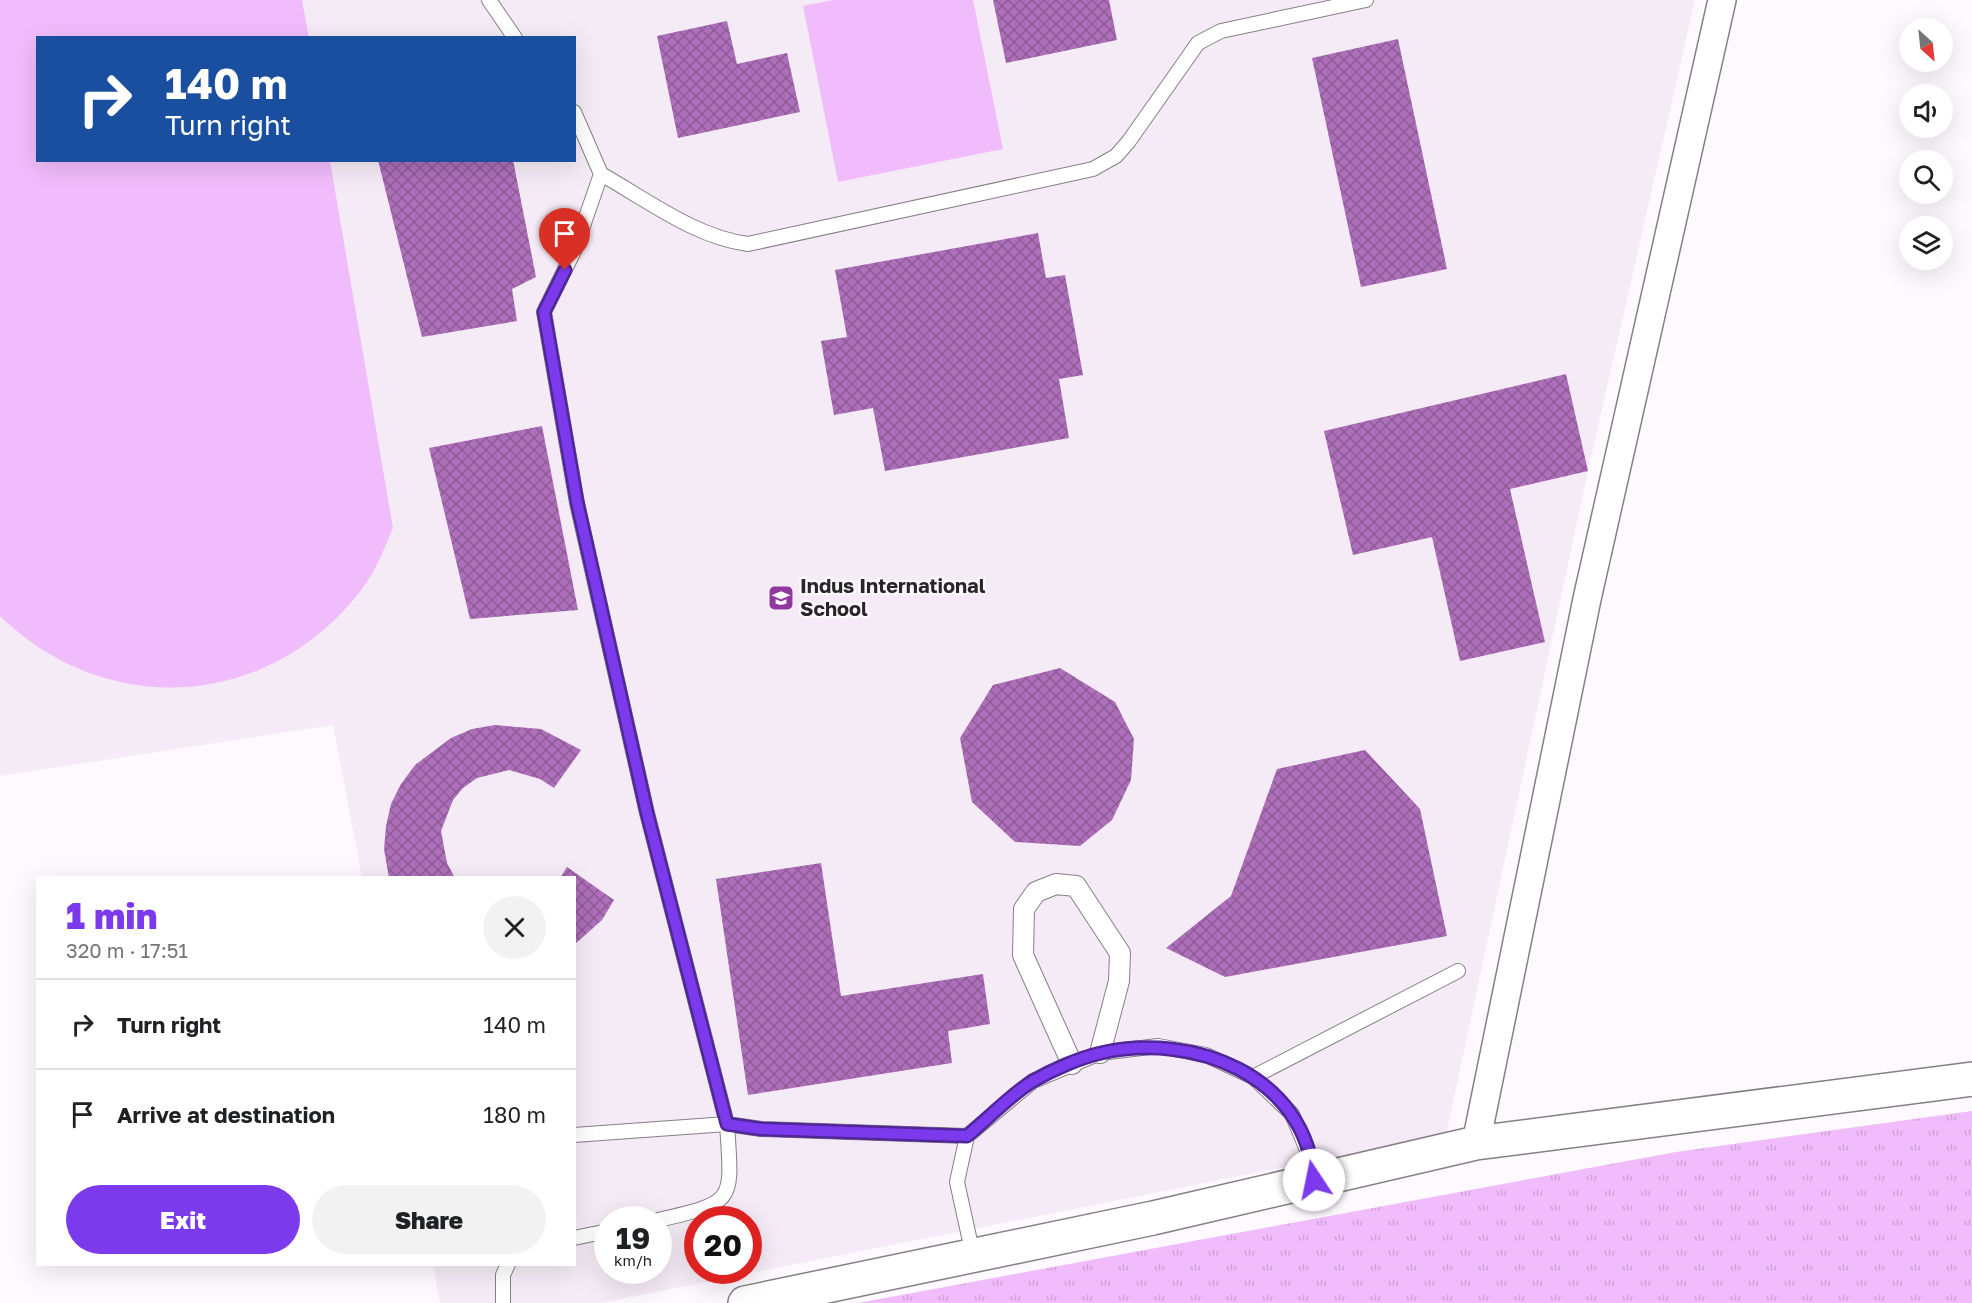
<!DOCTYPE html>
<meta charset="utf-8">
<style>
:root{--surface:#fff;--page:#f2f2f2;--text:#202124;--muted:#757577;--line:#e0e0e0;--accent:#7c3aed}
body{margin:0;font-family:"Golos Text",sans-serif;background:var(--page);color:var(--text);height:100vh;display:flex;flex-direction:column;font-size:22px;white-space:nowrap}
*{box-sizing:border-box;margin:0}
p{font-size:20px;color:var(--muted)}
.icon{flex:none;width:33px;height:33px;fill:none;stroke:currentColor;stroke-width:2;stroke-linecap:round;stroke-linejoin:round}
.map{position:relative;flex:1;overflow:hidden}
.drawer{position:absolute;left:36px;top:876px;width:540px;height:390px;display:flex;flex-direction:column;background:var(--surface);border-radius:0px;box-shadow:0 6px 24px #0002}
.drawer>*{flex:none}
.hud{position:absolute;left:36px;top:36px;width:540px;height:126px;border-radius:0px;box-shadow:0 6px 24px #0002;background:#1a4fa0;color:#fff;overflow:hidden}
.needle{width:39px;rotate:153deg}
.buttons{position:absolute;left:1899px;top:18px;display:grid;gap:12px}
.buttons a{display:grid;place-items:center;width:54px;height:54px;border-radius:50%;background:var(--surface);box-shadow:0 6px 24px #0002;font-size:30px}
.speed{position:absolute;left:594px;top:1206px;display:flex;gap:12px;font-size:30px;font-weight:700;text-align:center}
.speed>*{display:grid;place-content:center;width:78px;height:78px;border-radius:50%;background:var(--surface);box-shadow:0 6px 24px #0002;line-height:1}
.speed small{font-size:15px;font-weight:400}
.speed .limit{border:9px solid #d22;background:#fff;color:#111}
.pin{position:absolute;display:grid;place-items:center;width:51px;height:51px;color:#fff;margin:-62px -26px;border-radius:50% 50% 50% 0;rotate:-45deg;box-shadow:0 0 6px #0007}
.pin .icon{rotate:45deg}
.me{position:absolute;width:66px;margin:-33px;rotate:349deg;stroke-linejoin:round;filter:drop-shadow(0 0 4px #0008)}
.turn{display:flex;align-items:center;gap:21px;height:126px;padding:0 30px;font-size:27px}
.turn .icon{width:78px;height:78px;stroke-width:2.5}
.turn b{display:block;font-size:42px;line-height:51px}
.round{display:grid;place-items:center;flex:none;width:63px;height:63px;border-radius:32px;background:var(--page)}
.summary{display:flex;align-items:center;justify-content:space-between;height:102px;padding:0 30px}
h1{font-size:36px;font-weight:800;line-height:45px;color:var(--accent)}
.cta{display:flex;gap:12px;margin-top:auto;padding:12px 30px}
.cta a{flex:1;height:69px;border-radius:36px;background:var(--accent);color:#fff;font-size:24px;font-weight:800;line-height:69px;text-align:center}
.cta a+a{background:var(--page);color:var(--text)}
ul{padding:0;list-style:none}
li{display:flex;align-items:center;gap:18px;height:90px;padding:0 30px;border-top:2px solid var(--line)}
li div{flex:1}
li b{display:block;font-size:22px}
li em{font-style:normal}
.map>svg:first-child{display:block}
</style>
<div class="map">
<svg width="1972" height="1303" viewBox="0 0 1972 1303">
<defs>
<pattern id="grass-tufts" width="24" height="20" patternUnits="userSpaceOnUse" patternTransform="scale(1.5)"><rect width="24" height="20" fill="#f1bcfb"/><path d="M3 7l-1-3M5 7V3M7 7l1-3M15 17l-1-3M17 17v-4M19 17l1-3" fill="none" stroke="#cfa1d7"/></pattern>
<pattern id="building-cross-hatch" width="8" height="8" patternUnits="userSpaceOnUse" patternTransform="scale(1.5)"><rect width="8" height="8" fill="#ae6fba"/><path d="M0 0l8 8M0 8l8-8" fill="none" stroke="#8e5b97"/></pattern>
</defs>
<rect width="100%" height="100%" fill="#fdf9fe"/>
<path fill="#f5ebf6" fill-rule="evenodd" d="M0,0H1695L1588,471L1446,1135L600,1303H440L433,1265L574,1264V878L362,877L333,725L0,776ZM38,38H574V160H38ZM608,1220H658V1270H608ZM698,1220H748V1270H698Z"/>
<path fill="url(#grass-tufts)" d="M1972,1111V1303H858L1676,1152Z"/>
<path fill="#f1bcfb" d="M0,0H302L309,37L38,38V160L330,161L393,528C384,549 376,571 362,589C271,709 108,721 0,616Z
M833,0H973L1003,149L838,182L803,6Z"/>
<path fill="url(#building-cross-hatch)" d="M993,0H1109L1117,40L1006,63Z
M727,21L737,64L787,53L800,112L678,138L657,36Z
M1398,39L1447,269L1361,287L1312,58Z
M378,160H513L536,277L512,289L517,321L422,337Z
M1038,233L1046,278L1065,275L1083,375L1059,379L1069,438L885,471L873,408L834,415L821,341L847,337L835,270Z
M1566,374L1588,471L1510,489L1545,642L1460,661L1432,537L1353,555L1324,431Z
M542,426L578,610L470,619L429,448Z
M1060,668L1115,702L1134,739L1131,780L1112,820L1080,846L1015,842L972,802L960,738L993,685Z
M495,725L541,729L581,750L554,788L540,779L509,770L477,778L463,788L453,800L441,831L447,863L455,878H389L384,849L386,826L391,804L401,784L415,765L451,738L472,729Z
M1365,750L1420,809L1447,936L1225,977L1166,948L1231,896L1277,769Z
M821,863L841,996L983,974L990,1024L948,1031L952,1063L748,1095L716,879Z
M567,867L614,900L602,920L574,945V878H560Z"/>
<g fill="none" stroke-linecap="round" stroke-linejoin="round">
<g stroke="#848084" stroke-width="16">
<path id="service" d="M489,0L515,38
M574,112L601,174L575,249L544,312L577,503L647,813L727,1124L761,1129L967,1136
M601,174C647,200 695,237 748,244L1093,169L1116,156L1129,141L1198,43L1221,31L1366,0
M1253,1077L1458,971
M574,1135L727,1124C732,1202 737,1202 658,1220
M574,1238L608,1231
M973,1255L957,1182L967,1136L1033,1081L1100,1053L1158,1046L1206,1055L1253,1077L1292,1114L1312,1162L1314,1181
M503,1303V1275L508,1264"/>
</g>
<g stroke="#848084" stroke-width="22">
<path id="pedestrian" d="M1072,1064L1023,955L1024,909L1036,892L1056,884L1076,886L1120,953L1119,981L1100,1053"/>
</g>
<g stroke="#848084" stroke-width="30">
<path id="minor" d="M1476,1143L1587,599L1722,0"/>
</g>
<g stroke="#848084" stroke-width="36">
<path id="tertiary" d="M745,1303L1153,1218L1476,1143L1972,1079"/>
</g>
<use href="#service" stroke="#fff" stroke-width="14"/>
<use href="#pedestrian" stroke="#fff" stroke-width="20"/>
<use href="#minor" stroke="#fff" stroke-width="27"/>
<use href="#tertiary" stroke="#fff" stroke-width="33"/>
</g>
<g fill="none" stroke-linecap="round" stroke-linejoin="round">
<g stroke="#51269a" stroke-width="15">
<path id="route" d="M565,270L544,312L577,502L647,813L727,1124L761,1129L967,1136C987,1120 1011,1094 1033,1081C1052,1070 1079,1058 1101,1053C1193,1032 1306,1075 1314,1180"/>
</g>
<use href="#route" stroke="#7c3aed" stroke-width="10"/>
</g>
<defs>
<g id="school-square" transform="scale(1.35)"><rect x="-9" y="-9" width="18" height="18" rx="4" fill="#9137a2" stroke="#fdf9fe"/><path d="M0-5L7-2L0 1L-7-2ZM-4 1L0 2.5L4 1V4Q0 6-4 4Z" fill="#fff"/></g>
</defs>
<g fill-rule="evenodd">
<use href="#school-square" x="781" y="598"/>
</g>
<g text-anchor="middle" stroke-width="4.5" stroke-linejoin="round" paint-order="stroke">
<g font-size="20" font-weight="bold" fill="#282628" stroke="#fdf9fe" text-anchor="start">
<text x="800" y="593">Indus International<tspan x="800" dy="23">School</tspan></text>
</g>
</g>
</svg>
<div class="buttons">
<a><svg class="needle" viewBox="-14 -14 28 28"><path d="M0-13l5 13h-10z" fill="#e53935"/><path d="M0 13l5-13h-10z" fill="#757577"/></svg></a>
<a><svg class="icon" aria-label="sound" viewBox="0 0 24 24"><path d="M4 9h4l5-4v14l-5-4H4zM17 9q2 3 0 6"/></svg></a>
<a><svg class="icon" aria-label="search" viewBox="0 0 24 24"><circle cx="10" cy="10" r="6"/><path d="M15 15l6 6"/></svg></a>
<a><svg class="icon" aria-label="layers" viewBox="0 0 24 24"><path d="M12 4l9 5-9 5-9-5zM3 14l9 5 9-5"/></svg></a>
</div>
<div class="speed"><div>19<small>km/h</small></div><div class="limit">20</div></div>
<div class="pin" style="left:565px;top:270px;background:#d93025"><svg class="icon" aria-label="arrive" viewBox="0 0 24 24"><path d="M6 21V4h12l-3 4 3 4H6"/></svg></div>
<svg class="me" style="left:1314px;top:1180px" viewBox="-20 -20 40 40"><circle r="19" fill="#fff"/><path d="M0-13L10 11 0 6-10 11z" fill="#7c3aed"/></svg>
<div class="hud">
<div class="turn"><svg class="icon" aria-label="right" viewBox="0 0 24 24"><path d="M7 20v-9h11M14 6l5 5-5 5"/></svg><div><b>140 m</b>Turn right</div></div>
</div>
<section class="drawer">
<div class="summary"><div><h1>1 min</h1><p>320 m · 17:51</p></div><a class="round"><svg class="icon" aria-label="close" viewBox="0 0 24 24"><path d="M6 6l12 12M18 6L6 18"/></svg></a></div>
<ul>
<li><svg class="icon" aria-label="right" viewBox="0 0 24 24"><path d="M7 20v-9h11M14 6l5 5-5 5"/></svg><div><b>Turn right</b></div><em>140 m</em></li>
<li><svg class="icon" aria-label="arrive" viewBox="0 0 24 24"><path d="M6 21V4h12l-3 4 3 4H6"/></svg><div><b>Arrive at destination</b></div><em>180 m</em></li>
</ul>
<div class="cta"><a>Exit</a><a>Share</a></div>
</section>
</div>
